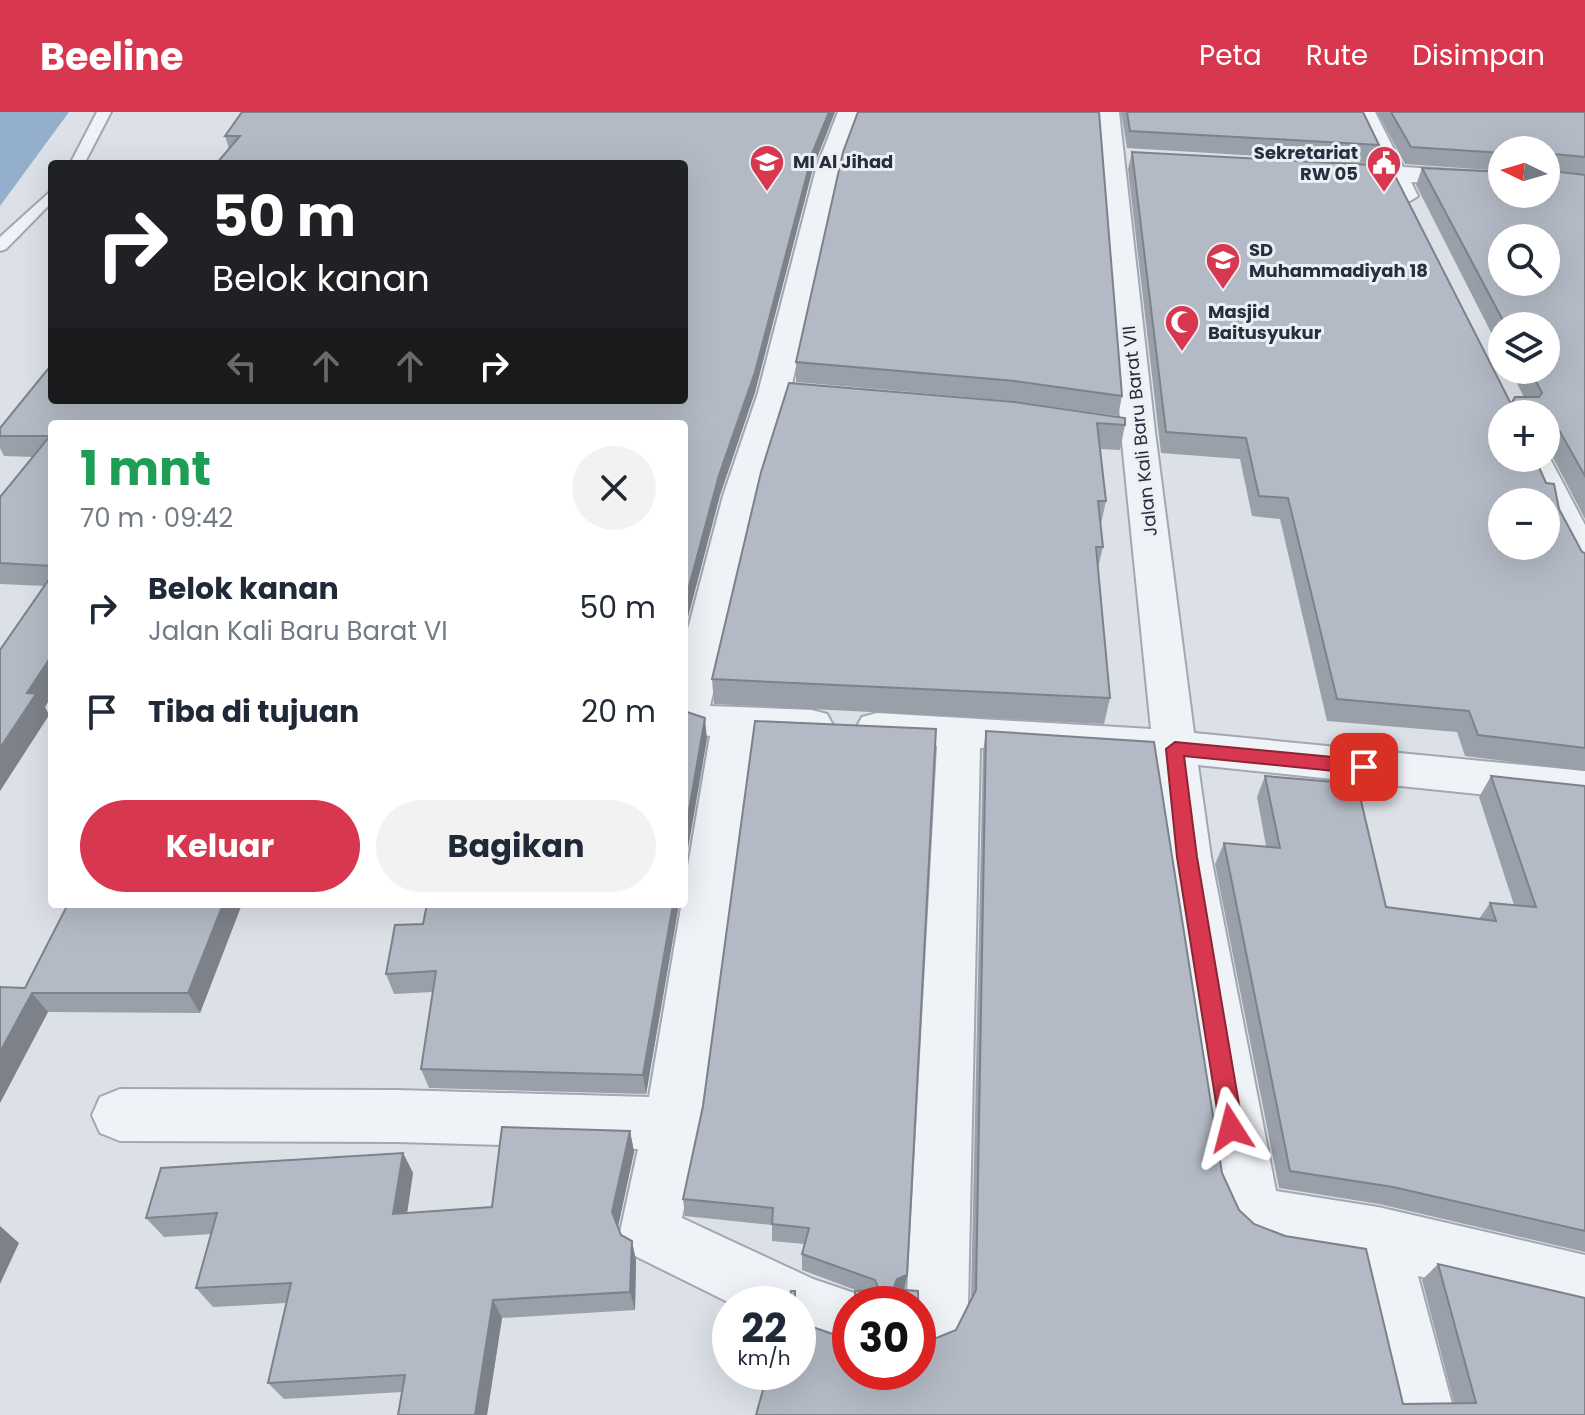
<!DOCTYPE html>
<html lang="id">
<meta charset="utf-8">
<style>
:root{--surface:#fff;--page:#f2f2f3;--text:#1f2937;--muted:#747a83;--accent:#d7374f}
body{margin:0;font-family:Poppins,sans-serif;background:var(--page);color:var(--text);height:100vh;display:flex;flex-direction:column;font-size:30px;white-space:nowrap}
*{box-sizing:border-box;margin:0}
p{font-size:26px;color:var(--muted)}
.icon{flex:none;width:44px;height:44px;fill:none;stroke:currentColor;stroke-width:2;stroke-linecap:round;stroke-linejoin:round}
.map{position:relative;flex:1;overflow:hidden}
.drawer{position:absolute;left:48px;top:308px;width:640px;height:488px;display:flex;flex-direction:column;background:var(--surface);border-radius:8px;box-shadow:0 8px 32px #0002}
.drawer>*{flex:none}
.top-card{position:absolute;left:48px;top:48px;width:640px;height:244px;border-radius:8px;box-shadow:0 8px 32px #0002;background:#202124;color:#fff;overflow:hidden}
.needle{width:52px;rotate:275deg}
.tools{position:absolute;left:1488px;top:24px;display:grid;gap:16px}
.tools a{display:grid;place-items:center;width:72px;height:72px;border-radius:50%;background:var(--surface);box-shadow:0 8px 32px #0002;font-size:40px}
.speed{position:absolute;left:712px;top:1174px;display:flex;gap:16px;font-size:40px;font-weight:700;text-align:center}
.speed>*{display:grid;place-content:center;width:104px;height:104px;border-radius:50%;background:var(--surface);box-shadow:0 8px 32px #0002;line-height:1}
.speed small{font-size:20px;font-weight:400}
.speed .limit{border:12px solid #d22;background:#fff;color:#111}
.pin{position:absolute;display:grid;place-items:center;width:68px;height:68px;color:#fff;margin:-34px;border-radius:16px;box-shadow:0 4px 12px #0006}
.me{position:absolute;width:88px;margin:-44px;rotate:351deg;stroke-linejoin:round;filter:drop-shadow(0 0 6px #0008)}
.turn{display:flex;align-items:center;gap:28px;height:168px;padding:0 32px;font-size:36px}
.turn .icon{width:104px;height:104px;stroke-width:2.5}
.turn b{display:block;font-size:56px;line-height:68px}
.lanes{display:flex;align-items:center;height:76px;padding:0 32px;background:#0003;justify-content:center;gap:40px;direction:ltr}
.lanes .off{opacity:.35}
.round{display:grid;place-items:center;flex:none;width:84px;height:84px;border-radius:42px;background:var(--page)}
.head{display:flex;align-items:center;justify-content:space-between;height:136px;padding:0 32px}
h1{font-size:48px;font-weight:700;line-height:60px;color:#1e9e55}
.button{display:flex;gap:16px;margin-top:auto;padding:16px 32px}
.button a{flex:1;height:92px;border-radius:48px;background:var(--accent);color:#fff;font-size:32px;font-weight:700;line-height:92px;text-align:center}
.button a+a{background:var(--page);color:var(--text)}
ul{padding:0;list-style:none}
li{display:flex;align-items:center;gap:24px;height:104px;padding:0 32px}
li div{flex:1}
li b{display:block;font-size:30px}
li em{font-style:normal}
header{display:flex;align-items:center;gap:48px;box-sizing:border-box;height:112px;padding:0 40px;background:var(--accent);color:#fff}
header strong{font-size:38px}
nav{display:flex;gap:44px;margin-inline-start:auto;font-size:28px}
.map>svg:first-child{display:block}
</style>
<header>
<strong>Beeline</strong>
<nav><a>Peta</a><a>Rute</a><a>Disimpan</a></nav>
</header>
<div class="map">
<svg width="1585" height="1303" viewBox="0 0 1585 1303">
<rect width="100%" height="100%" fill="#dce1e8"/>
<path fill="#94afcb" d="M0,0H69L0,94Z"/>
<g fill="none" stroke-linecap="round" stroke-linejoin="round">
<g stroke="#a1a8b2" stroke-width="4">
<path id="lane" d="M97,0H111L84,52H70Z
M52,78V90L6,137L0,139V125Z"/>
</g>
<g stroke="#a1a8b2" stroke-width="4">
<path id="street" d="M838,0H860L840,57L790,281L759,384L710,594L812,598L827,602L833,613L827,624L812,628L753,626L702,1012L682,1106L813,1167L872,1187L874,1192H850V1240L798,1223V1192H732L629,1141L620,1120L638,1037L397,1030L120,1029L100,1021L92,1003L100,985L120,977L397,978L649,985L710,624L684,620V532L723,384L758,281L816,57Z
M1097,0H1119L1155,320L1194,621L1585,659V693L1198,653L1211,745L1276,1079L1378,1095L1585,1143V1205L1418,1164L1455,1303H1389L1354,1151C1323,1146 1256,1143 1234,1118C1225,1108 1220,1090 1215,1078L1163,745L1154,648L980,636L968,1194L951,1230L929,1239H918V1192H893L896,1186L907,1181L937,634L877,631L862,627L856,616L862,605L877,601L1151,617L1121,320Z
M1353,0H1375L1403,55L1502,61V75L1411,70L1418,84L1405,92L1396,89L1385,68L1324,63L1321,58L1333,51L1378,53Z
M1546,339L1585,413V463L1572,459C1558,439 1546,414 1546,390H1538L1518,346H1546Z"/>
</g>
<use href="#lane" fill="#eff2f6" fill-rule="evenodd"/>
<use href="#street" fill="#eff2f6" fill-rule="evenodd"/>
</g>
<path fill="#9aa0a9" d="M242,0H835L813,56L755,280L720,383L684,520V312H52V583L45,595L49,603L0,679V538L44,474L0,472V385L33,345L4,344L0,336V316L52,252V288H684V52H216L229,37L225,24Z
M858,0L1122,284L1118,304L1012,289L796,270V250Z
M1121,0H1363L1379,33L1373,51L1127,36Z
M1377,0H1585V407L1548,336L1546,339V302H1502L1559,397L1582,440L1585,441V659L1465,644L1457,620L1327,609L1280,407L1252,404L1240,347L1161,341L1128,57L1132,40L1511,292L1524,285L1510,258H1546V214H1502V242L1416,73L1422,56L1502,82L1546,38H1502V59L1405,52Z
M789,271L1125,313L1120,338L1100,337L1106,389L1101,412L1103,435L1098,456L1110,586L1104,612L714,592L712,567Z
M755,609L936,617L907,1163L904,1178L918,1179L919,1226L934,1227L956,1218L971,1187L983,640L986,619L1154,630L1222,1061L1239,1098L1254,1112L1285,1124L1366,1137L1403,1292L1454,1291L1422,1168L1438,1152L1585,1186V1303H756L768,1260H798V1210L850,1228V1260H918V1192H853L855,1179H858L802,1158V1142L804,1132L772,1129V1113L685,1104L683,1087L703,994Z
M1265,664L1386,795L1479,807L1490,791L1514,793L1479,685L1491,664L1585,674V1140L1379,1092L1279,1076L1215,752L1224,731L1266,734L1257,685Z
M242,792L200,901L48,900L0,991V875L25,876Z
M427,792H679L646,982L429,976L421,957L433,880L394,882L386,862L423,812Z
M630,1019L634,1040L618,1115L621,1123L636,1148L635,1198L502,1206L487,1303H398L402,1280L284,1287L268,1271L286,1191L213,1195L196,1176L211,1122L164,1125L146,1106L403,1041L413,1061L407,1101L492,1095Z"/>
<path fill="#7d828a" d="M829,0H835L813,56L755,280L720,383L684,520V493L719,363L813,39Z
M52,543V583L45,595L49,603L0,679V636L27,581Z
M705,606L707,627L684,760V727Z
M223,792H242L200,901L188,881Z
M673,792H679L646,982L643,963Z
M32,881L48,900L0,991V940Z
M630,1019L634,1040L617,1119L612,1100Z
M403,1041L413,1061L404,1121L393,1102Z
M0,1114L19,1131L0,1172Z
M632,1129L636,1148L635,1198L630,1180Z
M907,1163L904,1179L893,1177L897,1167Z
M493,1188L502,1206L487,1303H475Z"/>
<path fill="#b3bac5" stroke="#7d828a" stroke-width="2" fill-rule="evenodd" d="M242,0H829L813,39L755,260L719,363L684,493V312H409L371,311V312H52V454L0,451V385L50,324H0V316L52,252V288H684V52H216L240,24H225Z
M858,0H1099L1122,284L1015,269L796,250L843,40Z
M1127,0H1363L1379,33L1130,19Z
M1391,0H1585V45L1554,42L1551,59L1585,63V364L1558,316L1554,323H1546V302H1502V346H1535L1546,371L1554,372L1559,397L1582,440L1585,441V636L1478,623L1469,599L1337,587L1288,386L1259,384L1246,326L1166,320L1132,40L1390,54L1511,292L1515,285H1539L1542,281L1530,258H1546V214H1506L1422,56L1502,60V82H1546V38H1502V41L1411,35ZM1502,126H1546V170H1502ZM1502,390H1546V434H1502Z
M789,271L1015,290L1125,306V313L1097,311L1106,389H1098L1103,435H1096L1110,586L712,567L761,360Z
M52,463V543L27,581L36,582L0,636V538Z
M684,599L705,606L684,727Z
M755,609L936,617L907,1163L897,1167L893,1177L918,1179L919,1226L934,1227L956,1218L976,1178L986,619L1154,630L1222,1061L1239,1098L1254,1112L1285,1124L1366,1137L1403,1292L1476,1291L1438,1152L1585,1186V1303H756L768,1260H798V1210L850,1228V1260H918V1192H855V1179L879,1178L875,1168L802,1142L809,1116L772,1112L773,1096L683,1087L703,994Z
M1265,664L1357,672L1386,795L1496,809L1490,791L1536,795L1491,664L1585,674V1119L1393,1075L1290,1059L1224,731L1280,736Z
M68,792H223L188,881H32L0,940V875L25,876Z
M427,792H673L643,963L421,957L436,859L386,862L395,813L423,812Z
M502,1015L630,1019L612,1100L621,1123L632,1129L630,1180L493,1188L475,1303H398L405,1263L268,1271L291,1171L196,1176L217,1101L146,1106L161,1056L403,1041L393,1102L492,1095Z
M791,1179H795V1192H788Z"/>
<path fill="#d7374f" stroke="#8c2433" stroke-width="2" d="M1175,630L1364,648L1373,655L1364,662L1184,644L1197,745L1243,1016L1240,1024L1231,1027L1223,1024L1220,1016L1177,745L1166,637Z"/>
<defs>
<g id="school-pin" transform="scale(1.8)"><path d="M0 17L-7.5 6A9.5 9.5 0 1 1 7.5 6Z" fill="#d7374f" stroke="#ecf0f5"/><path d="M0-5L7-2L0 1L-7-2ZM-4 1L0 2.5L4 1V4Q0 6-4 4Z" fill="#fff"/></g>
<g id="civic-pin" transform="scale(1.8)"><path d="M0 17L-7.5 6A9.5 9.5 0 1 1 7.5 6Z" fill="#d7374f" stroke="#ecf0f5"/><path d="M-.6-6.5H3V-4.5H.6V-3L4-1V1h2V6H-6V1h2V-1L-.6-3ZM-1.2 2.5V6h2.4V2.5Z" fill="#fff"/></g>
<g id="mosque-pin" transform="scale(1.8)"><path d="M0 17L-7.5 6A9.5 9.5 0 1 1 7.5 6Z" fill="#d7374f" stroke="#ecf0f5"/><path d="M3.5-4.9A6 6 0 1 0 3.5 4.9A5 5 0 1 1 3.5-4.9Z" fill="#fff"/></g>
</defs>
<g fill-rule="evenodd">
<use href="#school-pin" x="767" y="50"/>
<use href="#civic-pin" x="1384" y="51"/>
<use href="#school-pin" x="1223" y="148"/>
<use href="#mosque-pin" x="1182" y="210"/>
</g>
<g text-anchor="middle" stroke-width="6" stroke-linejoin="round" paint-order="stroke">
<g font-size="18" font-weight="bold" fill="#252f3f" stroke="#ecf0f5" text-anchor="start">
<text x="1358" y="47" text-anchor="end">Sekretariat<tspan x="1358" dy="21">RW 05</tspan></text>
<text x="793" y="56">MI Al Jihad</text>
<text x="1249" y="144">SD<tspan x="1249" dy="21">Muhammadiyah 18</tspan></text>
<text x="1208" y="206">Masjid<tspan x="1208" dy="21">Baitusyukur</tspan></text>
</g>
<g font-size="18" fill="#252f3f" stroke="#ecf0f5">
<text transform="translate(1140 319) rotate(-96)" y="6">Jalan Kali Baru Barat VII</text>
</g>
</g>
</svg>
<div class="tools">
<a><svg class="needle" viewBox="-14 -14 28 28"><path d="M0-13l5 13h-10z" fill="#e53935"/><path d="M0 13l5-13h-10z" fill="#747a83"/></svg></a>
<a><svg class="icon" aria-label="search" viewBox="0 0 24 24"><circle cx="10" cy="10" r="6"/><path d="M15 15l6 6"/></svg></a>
<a><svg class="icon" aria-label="layers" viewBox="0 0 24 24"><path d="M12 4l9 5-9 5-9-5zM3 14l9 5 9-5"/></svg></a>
<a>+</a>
<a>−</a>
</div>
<div class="speed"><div>22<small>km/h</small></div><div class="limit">30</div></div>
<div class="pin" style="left:1364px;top:655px;background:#d93025"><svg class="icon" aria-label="arrive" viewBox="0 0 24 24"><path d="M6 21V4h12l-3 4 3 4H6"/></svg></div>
<svg class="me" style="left:1231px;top:1016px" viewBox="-20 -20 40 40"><path d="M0-17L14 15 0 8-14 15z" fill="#d7374f" stroke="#fff" stroke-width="4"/></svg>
<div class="top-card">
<div class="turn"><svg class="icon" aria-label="right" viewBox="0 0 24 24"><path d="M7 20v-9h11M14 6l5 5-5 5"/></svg><div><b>50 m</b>Belok kanan</div></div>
<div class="lanes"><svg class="icon off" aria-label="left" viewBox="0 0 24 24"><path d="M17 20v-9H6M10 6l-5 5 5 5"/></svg><svg class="icon off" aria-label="ahead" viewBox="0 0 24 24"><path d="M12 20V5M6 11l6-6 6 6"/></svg><svg class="icon off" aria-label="ahead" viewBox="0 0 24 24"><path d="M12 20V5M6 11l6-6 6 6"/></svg><svg class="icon" aria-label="right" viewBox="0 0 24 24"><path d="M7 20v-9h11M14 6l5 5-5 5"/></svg></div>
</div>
<section class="drawer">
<div class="head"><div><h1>1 mnt</h1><p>70 m · 09:42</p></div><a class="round"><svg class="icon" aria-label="close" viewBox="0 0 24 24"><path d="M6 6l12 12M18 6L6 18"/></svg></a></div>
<ul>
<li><svg class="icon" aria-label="right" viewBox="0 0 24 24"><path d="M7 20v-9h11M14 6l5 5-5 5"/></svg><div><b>Belok kanan</b><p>Jalan Kali Baru Barat VI</p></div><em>50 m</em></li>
<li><svg class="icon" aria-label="arrive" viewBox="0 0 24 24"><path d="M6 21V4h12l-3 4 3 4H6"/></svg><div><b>Tiba di tujuan</b></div><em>20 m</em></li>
</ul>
<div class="button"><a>Keluar</a><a>Bagikan</a></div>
</section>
</div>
